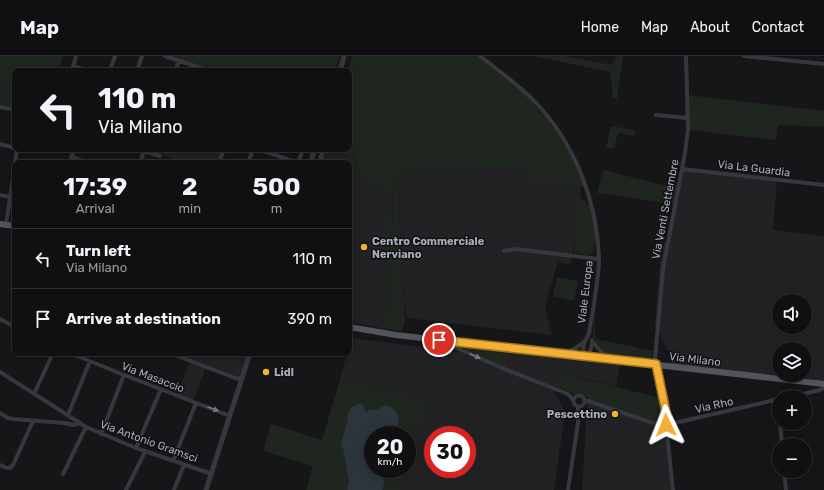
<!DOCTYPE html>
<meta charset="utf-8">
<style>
:root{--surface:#101012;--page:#19191b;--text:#f1f3f6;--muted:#9c9d9f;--line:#303032}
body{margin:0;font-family:Rubik,sans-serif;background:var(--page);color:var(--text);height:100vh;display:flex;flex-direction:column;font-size:15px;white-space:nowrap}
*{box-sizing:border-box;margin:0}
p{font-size:13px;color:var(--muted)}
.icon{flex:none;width:22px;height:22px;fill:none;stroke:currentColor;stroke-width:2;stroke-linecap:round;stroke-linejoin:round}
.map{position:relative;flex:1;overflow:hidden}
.side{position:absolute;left:12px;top:104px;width:340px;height:196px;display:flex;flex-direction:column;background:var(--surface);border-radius:8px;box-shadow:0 2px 10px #0003,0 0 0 1px var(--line)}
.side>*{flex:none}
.top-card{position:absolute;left:12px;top:12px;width:340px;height:84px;border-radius:8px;box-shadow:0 2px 10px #0003,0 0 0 1px var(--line);background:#101012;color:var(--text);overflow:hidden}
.controls{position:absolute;left:772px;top:238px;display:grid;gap:8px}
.controls a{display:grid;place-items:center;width:40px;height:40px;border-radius:50%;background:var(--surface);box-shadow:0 2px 10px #0003,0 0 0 1px var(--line);font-size:20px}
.speed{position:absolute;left:364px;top:370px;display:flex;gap:8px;font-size:20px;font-weight:700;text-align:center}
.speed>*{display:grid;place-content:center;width:52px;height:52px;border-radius:50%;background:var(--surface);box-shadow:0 2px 10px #0003,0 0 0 1px var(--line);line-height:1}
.speed small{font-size:10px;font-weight:400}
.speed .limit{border:6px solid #d22;background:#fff;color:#111}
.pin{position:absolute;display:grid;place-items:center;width:34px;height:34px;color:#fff;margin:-17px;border:2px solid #fff;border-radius:50%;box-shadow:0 1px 4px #0007}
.me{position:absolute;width:44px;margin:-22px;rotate:358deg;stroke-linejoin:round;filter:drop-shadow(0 0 3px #0008)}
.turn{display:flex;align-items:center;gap:14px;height:84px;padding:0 20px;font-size:18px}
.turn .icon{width:52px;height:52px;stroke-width:2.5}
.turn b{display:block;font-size:28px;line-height:34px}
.eta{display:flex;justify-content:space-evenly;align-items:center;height:68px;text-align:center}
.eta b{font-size:24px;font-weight:700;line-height:28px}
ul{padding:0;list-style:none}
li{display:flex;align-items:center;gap:12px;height:60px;padding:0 20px;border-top:1px solid var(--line)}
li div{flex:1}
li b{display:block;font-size:15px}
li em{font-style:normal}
header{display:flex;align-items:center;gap:24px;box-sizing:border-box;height:56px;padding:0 20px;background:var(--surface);border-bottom:1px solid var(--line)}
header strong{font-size:19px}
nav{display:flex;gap:22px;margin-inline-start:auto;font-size:14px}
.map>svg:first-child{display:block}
</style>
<header>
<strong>Map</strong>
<nav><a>Home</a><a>Map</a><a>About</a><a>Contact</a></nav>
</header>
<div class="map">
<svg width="824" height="434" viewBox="0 0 824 434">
<rect width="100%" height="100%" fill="#161618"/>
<path fill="#222225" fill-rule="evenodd" d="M326,93H338L359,101L352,122L393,136L394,163H384L389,246L381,269L376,271L349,266V107H323Z
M524,111L522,124L540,123L580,131L581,144L571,209L558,206L545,250L552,279L407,262L404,247L397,117Z
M680,114L777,125L773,174L824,180V326L670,308L669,297L655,270L660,209L664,186H666L674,148L675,132ZM779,245H805V271H779ZM779,293H805V319H779Z
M352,282L461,296L554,335L565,356L554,434H404L421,370L418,340H412L399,334L339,327L347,297H349V291ZM433,379H467V413H433Z
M508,295L620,309L616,330L565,318L560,333L506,312Z
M170,297H250L242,323L206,311L193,345L177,339L190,305Z
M589,343L664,367L671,434H582L587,349Z"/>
<path fill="#1e261f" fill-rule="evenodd" d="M0,0H63L58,15H15V53L0,50Z
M171,0H340L335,15H216Z
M352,0H477L526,39L545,61L558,78L574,104L584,130L580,132L539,124H522L524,111L397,117L405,266L402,275L385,273L376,271L381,269L389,246L384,163H394L393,136L352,122L358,102L338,93H349V15H348Z
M533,0H564L612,9L617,0H623L617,43L613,42L610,16Z
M688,39L824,55V71L778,69L776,84L689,74Z
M611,70L635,74V80L618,77L614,93L606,92Z
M165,93H222L218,107H185L163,99Z
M603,114L675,132L674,148L597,137Z
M579,140L590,150L596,183L593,197L590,199L574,197Z
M557,221L578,225L574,245L553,240Z
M596,260L594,274L596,283L653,295C653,300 651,302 646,303L609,299L601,294L594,285L593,281V271L594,262Z
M463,289L508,295L506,312L463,292L462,291Z
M564,318L661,342C663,350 666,359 659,365H656L589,343L582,338H575L560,332Z
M339,327L399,334L412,340H418L424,345L421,370L404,434H306L313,410L263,395L271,368L322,384ZM373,379H407V413H373Z"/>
<path fill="#2c353c" d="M361,347L364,350L365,355L367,356L371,354H376L386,349C397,353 399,359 398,370L393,373L390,379H373V413L371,415L372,417H380L382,422L385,425L382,434H347L349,425L343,392L341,388L348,363C346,354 353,349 361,347Z"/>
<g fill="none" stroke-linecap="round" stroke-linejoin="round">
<path stroke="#37383d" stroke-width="4" d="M165,0L210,15
M480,0C499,15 519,29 536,47C575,88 597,145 599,202C599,215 597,228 595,241C594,249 593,257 591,265C590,269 590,273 589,277C586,288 574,293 564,298
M744,0L824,8
M73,10L89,15
M72,15L76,0
M110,15L115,0
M137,15L142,0
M175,15L179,5
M0,51L15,54
M656,59L688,62
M0,88L15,92
M138,93L160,100
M258,93L298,107L303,93
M71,101L90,107
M15,107L17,93
M70,107L74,93
M140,107L144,95
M219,107L224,93
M248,107L253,93
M682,113L824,129
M0,139L10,141
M6,169L15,108
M504,195L515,193L599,203
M0,263L15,271
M585,285C582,292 583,295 587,301C591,295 592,291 592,284
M443,286L507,314L568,338L573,344
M593,286C598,294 603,298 611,303
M70,297L124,319L230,360
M170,297L235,322L242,323
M0,316L86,371L136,392L212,418
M34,338L53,297
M573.5 345a5.5 5.5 0 1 1 11 0a5.5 5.5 0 1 1-11 0Z
M790,341L820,334L824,332
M777,344L779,359
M585,346L588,345L653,367L666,369L779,343
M0,357L8,362L13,363L65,367L73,369L81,367
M68,359L90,305
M780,367L782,389
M101,378L124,319
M136,392L161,333
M173,405L196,347
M0,409L7,412H10L13,409L33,365
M784,415L786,434
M63,418L86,371
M126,434L145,396
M174,434L184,409
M568,434L578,367V351
M673,434L666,369V356L655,303L663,213L685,97L688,73L686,0"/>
<path stroke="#37383d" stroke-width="5" d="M340,15L344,0
M310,107L315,93
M320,107L323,93
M206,434L250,297"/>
<path stroke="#53555c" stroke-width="6" d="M0,168L15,170
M349,271L396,279L439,284L824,328"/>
</g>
<defs><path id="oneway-solid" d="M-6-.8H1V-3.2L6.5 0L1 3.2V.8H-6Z"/></defs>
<g fill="#757881">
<use href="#oneway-solid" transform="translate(475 300) rotate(24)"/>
<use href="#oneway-solid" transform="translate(213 353) rotate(21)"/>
</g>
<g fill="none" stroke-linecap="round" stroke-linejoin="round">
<g stroke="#9d7322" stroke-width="10">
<path id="route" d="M439,284L656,308L666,356V369"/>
</g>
<use href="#route" stroke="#f2b134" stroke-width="7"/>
</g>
<g fill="#f2b134" stroke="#111113" stroke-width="1.5">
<circle cx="364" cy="191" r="4"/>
<circle cx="266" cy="316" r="4"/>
<circle cx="615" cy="358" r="4"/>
</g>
<g text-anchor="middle" stroke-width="3" stroke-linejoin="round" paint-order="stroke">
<g font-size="11" fill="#a8adb8" stroke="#111113">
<text transform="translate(754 112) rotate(7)" y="4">Via La Guardia</text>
<text transform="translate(665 153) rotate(-79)" y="4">Via Venti Settembre</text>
<text transform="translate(585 236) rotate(-83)" y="4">Viale Europa</text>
<text transform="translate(695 303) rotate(7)" y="4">Via Milano</text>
<text transform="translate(153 321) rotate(21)" y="4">Via Masaccio</text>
<text transform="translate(714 349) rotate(-13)" y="4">Via Rho</text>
<text transform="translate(149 385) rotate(20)" y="4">Via Antonio Gramsci</text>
</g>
<g font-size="11" font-weight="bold" fill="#a8adb8" stroke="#111113" text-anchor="start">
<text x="372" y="189">Centro Commerciale<tspan x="372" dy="13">Nerviano</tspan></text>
<text x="274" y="320">Lidl</text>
<text x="607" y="362" text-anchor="end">Pescettino</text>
</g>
</g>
</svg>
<div class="controls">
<a><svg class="icon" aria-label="sound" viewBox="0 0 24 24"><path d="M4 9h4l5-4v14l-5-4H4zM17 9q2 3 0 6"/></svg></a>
<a><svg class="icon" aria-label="layers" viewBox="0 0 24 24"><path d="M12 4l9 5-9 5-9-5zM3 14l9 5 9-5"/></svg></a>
<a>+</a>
<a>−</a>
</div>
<div class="speed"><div>20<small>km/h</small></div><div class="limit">30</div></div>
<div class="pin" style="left:439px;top:284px;background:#d93025"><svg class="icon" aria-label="arrive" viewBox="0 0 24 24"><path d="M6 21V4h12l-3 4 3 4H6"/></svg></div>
<svg class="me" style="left:666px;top:369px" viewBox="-20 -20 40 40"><path d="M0-17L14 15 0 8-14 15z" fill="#f2b134" stroke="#fff" stroke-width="4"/></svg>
<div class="top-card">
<div class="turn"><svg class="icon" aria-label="left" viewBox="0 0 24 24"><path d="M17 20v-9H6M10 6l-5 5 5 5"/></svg><div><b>110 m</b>Via Milano</div></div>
</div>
<section class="side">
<div class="eta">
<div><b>17:39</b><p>Arrival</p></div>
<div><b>2</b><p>min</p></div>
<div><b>500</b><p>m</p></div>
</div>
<ul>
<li><svg class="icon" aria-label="left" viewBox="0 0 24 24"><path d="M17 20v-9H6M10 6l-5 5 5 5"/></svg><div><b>Turn left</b><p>Via Milano</p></div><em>110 m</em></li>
<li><svg class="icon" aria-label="arrive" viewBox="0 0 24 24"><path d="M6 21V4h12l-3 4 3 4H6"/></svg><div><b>Arrive at destination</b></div><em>390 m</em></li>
</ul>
</section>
</div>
